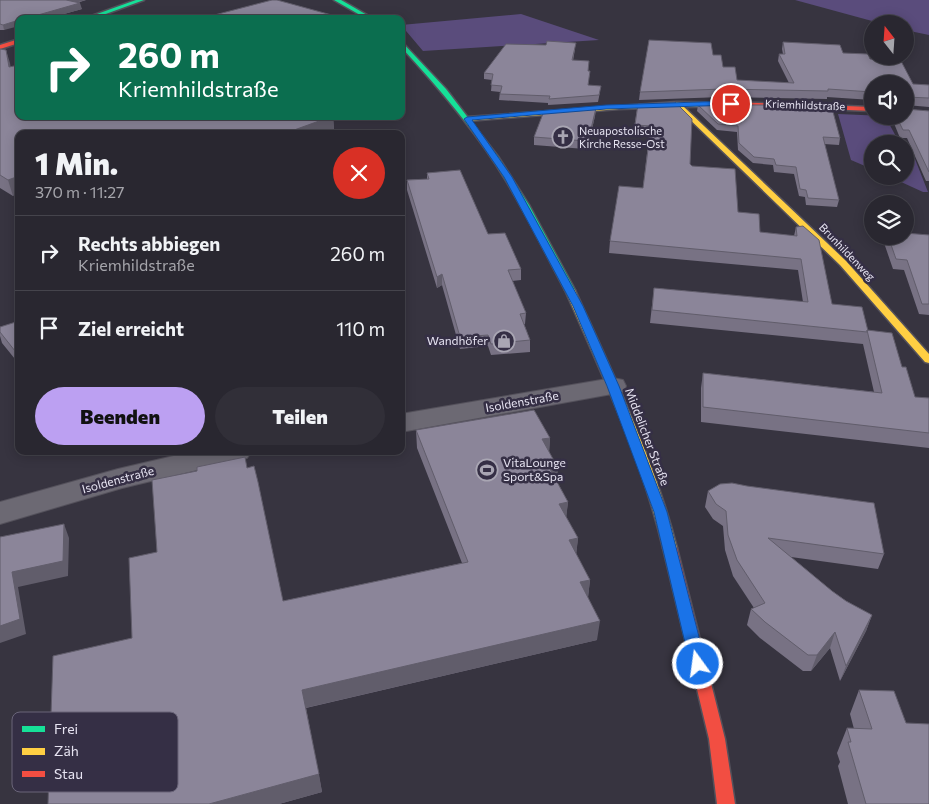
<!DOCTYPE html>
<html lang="de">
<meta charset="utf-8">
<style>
:root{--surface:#292730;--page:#312f38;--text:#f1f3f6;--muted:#a5a5ab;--line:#45444c;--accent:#bca0f2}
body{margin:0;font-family:Commissioner,sans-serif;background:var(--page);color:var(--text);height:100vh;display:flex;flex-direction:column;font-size:19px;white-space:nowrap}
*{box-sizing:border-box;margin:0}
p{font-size:16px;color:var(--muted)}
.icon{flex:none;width:28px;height:28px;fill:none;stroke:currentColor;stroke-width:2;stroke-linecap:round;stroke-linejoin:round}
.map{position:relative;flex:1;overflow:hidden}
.drawer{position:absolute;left:15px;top:130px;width:390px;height:325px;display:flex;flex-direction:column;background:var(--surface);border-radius:10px;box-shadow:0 2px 12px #0003,0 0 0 1px var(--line)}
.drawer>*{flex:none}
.guide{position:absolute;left:15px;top:15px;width:390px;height:105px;border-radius:10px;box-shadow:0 2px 12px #0003,0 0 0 1px var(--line);background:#0b6e4f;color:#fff;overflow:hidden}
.needle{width:32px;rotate:343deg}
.controls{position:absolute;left:864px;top:15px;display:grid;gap:10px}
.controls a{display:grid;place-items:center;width:50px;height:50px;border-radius:50%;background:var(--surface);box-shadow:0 2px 12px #0003,0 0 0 1px var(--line);font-size:25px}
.pin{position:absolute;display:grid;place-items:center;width:42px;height:42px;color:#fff;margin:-21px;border:2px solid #fff;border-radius:50%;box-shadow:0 1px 5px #0007}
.me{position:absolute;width:55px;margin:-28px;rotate:346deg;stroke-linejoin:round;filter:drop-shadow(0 0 4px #0008)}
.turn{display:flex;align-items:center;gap:18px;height:105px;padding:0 20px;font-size:22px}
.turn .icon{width:65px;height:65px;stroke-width:2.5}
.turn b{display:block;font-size:35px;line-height:42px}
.round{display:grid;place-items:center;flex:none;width:52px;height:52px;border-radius:26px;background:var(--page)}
.overview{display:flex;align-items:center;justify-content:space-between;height:85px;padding:0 20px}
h1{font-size:30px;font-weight:800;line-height:38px}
.action{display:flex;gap:10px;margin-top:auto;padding:10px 20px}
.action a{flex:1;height:58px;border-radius:30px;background:var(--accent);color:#111;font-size:20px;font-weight:800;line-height:58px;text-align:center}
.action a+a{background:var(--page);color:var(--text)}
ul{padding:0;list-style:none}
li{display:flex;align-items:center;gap:15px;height:75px;padding:0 20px;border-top:1px solid var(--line)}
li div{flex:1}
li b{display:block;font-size:19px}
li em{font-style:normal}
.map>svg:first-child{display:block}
</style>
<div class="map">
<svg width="929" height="804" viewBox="0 0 929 804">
<rect width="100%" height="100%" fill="#373440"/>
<path fill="#5a4c7c" d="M795,0H929V35L905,30V24H883Z
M521,14L599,40L423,51L401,25Z
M838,114L885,116L900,144H872V169L851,160Z
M905,152L908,158L915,159L928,192H923L888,176H905Z"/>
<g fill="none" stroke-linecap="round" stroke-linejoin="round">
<g stroke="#54515b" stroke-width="2">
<path id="street" d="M613,378L623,380L626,386L623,392L401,432V414Z
M195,451H252L247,458L122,488L0,524V502L118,469Z"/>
</g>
<g stroke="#54515b" stroke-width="3">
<path id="fast" d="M136,0H144L92,19H83Z
M334,0H341L374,19H367Z
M401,41L446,89L499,158L529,205L575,290L573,292H567L565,290C545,253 527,215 505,179C476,131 439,88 401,47Z"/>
</g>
<g stroke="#54515b" stroke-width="3">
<path id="slow" d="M677,102L734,103V105L732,106L684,107L846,261L929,354V363L925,362L840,265L677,107L619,109L467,121L464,119L467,117Z
M570,287L575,290C613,374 654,459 677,548L675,551L670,553L665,551L663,548C642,459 602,374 565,290Z"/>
</g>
<g stroke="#54515b" stroke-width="3">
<path id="jam" d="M19,39V43L0,49V45Z
M732,102L872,107V111L730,105V103Z
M670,543L675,545L677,548L725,739L735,804H717L709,739L663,548L665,545Z"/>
</g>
<use href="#street" fill="#6c6973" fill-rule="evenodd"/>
<use href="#fast" fill="#16e098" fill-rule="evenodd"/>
<use href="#slow" fill="#ffcf43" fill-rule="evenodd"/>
<use href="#jam" fill="#f24e42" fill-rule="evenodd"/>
</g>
<path fill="#787284" d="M0,0H86L77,3L82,9L46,19H19L4,30H0Z
M783,42L870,59L913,84L929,85V107L906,105V109L929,111V181H926L907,138H900L891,116H905V84H872V100L827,97V99L722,97L639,100L640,92L713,55L723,67L737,80L789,83L778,61L779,54H783L782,49Z
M0,49L6,50L10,67L333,116L334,131L19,134L13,196L0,188Z
M575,49L573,61L588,71H590L588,85L600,92L598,102L548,105V103L499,100L500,92L491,91L492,80L484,79V73Z
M638,104L690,164L738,212L760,232L794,236L796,227L832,304L868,331L902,367L915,397L929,398V448L701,422V388L703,373L874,392L863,344L650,323L654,288L803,302L798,270L609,253L610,241L643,188L649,136L633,134Z
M698,105L840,138L839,145L824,144L839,200L837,207L806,205L805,197L799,196L794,174L774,172L773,165L753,163L738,150L737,132L717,130L697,111Z
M596,108L595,116L588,146L586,145L585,149L534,145V137Z
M427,173L488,234L521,269V280L512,281L526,313L525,324H524L530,340V352L491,355L488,346L460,349L442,285L437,288L407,190V180L427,179Z
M929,235V315L919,314L904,270L893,269L883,240L884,236H905Z
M19,321V364L2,343L0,336V327Z
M416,430L550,438L549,451L557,482L568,502L566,517L578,538L576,554L590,580L588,597L597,640L306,708L322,792L279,804H48L132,638L157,552L247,468L283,601L462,563L417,448Z
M708,491L884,554L878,569L791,557L832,591L846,601L872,615L866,631L840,681L830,648L811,671H803L760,638L747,625L751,609L754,608L733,576L725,550L723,526L713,519L705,507Z
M859,690L929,804H848L838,766L840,762L837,753L847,728L854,729L850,714Z"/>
<path fill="#615d6b" d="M66,0H86L67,5Z
M80,3L82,9L46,19H24Z
M19,20V26L4,30L3,25Z
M6,50L10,63L13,81L9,67Z
M596,108L595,116L588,146L589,137Z
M333,116L334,131L326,134H283Z
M19,176V194L13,196L8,180Z
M442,274V285L437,288V277Z
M550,438L549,455L542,439Z
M558,468L557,485L550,469Z
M568,502L566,520L559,504Z
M64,524L69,538L68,576L18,587L26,634L0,643V626L12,572Z
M578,538L576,557L569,540Z
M590,580L588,598L580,582Z
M872,615L866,631L840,681L846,666Z
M600,621L597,640L305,708L302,690Z
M835,632L830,648L811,671L817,655Z
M319,774L322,792L279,804H209Z"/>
<path fill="#8b8599" stroke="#615d6b" d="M0,0H66L80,3L24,19H19V20L3,25L0,24Z
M272,0H277L339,17L334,19H199Z
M649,40L711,43L713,55H721L723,67H735L737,80L794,83L779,54H785L783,42L840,45L843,53L868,54L870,59L901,61L913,84L929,85V98L906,97V109L929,111V172L909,130H903L896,116H905V84H872V92L828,89V91L723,89L640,92Z
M547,41L576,43L572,60L589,61L588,71H590L588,85L601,86L599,95L549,99L550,96L500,94L502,86L491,85L493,74L484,73L506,44L546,45Z
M0,49L6,50L9,67L19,65V116H333L283,134H19V176L8,180L0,175Z
M675,102L692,119L690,164L692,166L735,169L738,212L759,214L760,232L797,236L796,227L803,226L819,240L832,304L862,307L868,331L867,330V332L652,310L654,288L808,302L801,259L610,241L619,186L643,188L651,126L635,125L638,104Z
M698,105H772L832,108L840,138L823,137L839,200L808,198L806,190L800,189L796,167L776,165L774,159L754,157L739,143L738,126L718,124Z
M596,108L589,137H587L586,141L534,137L544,111Z
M460,170L488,234L505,233L521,269L508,270L526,313L520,314L530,340L491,344L488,335L460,337L442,274L437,277L407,180L429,179L427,173Z
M905,233L929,235V304H922L907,260L896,259L888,236H905Z
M19,321V356L0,332V327Z
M867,330L892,333L902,367H906L915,397L929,398V433L703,407V373L882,393Z
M534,410L550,438L542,439L558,468L550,469L568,502L559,504L578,538L569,540L590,580L580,582L600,621L302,690L319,774L209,804H48L53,656L132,638L129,558L157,552L152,480L197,471V467L245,457L247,468L254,466L258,482L283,601L468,562L416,430Z
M732,483L747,486L874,503L884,554L768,538L832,591L846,601L872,615L846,666L835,632L817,655H808L765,622L751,609L765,603L737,560L728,535L726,511L716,504L708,491L720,484Z
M64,524L63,561L12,572L20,619L0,626V537Z
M859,690L894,691L906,723L929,724V804H866L848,742H851L847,728L872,729Z"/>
<path fill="#1a73e8" stroke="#114b97" d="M731,101L733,102V105L606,109L472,120L512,177L583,306L619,386L667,512L706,664L703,668L698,670L692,668L690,664L654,512L607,386L573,306L504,177L464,119L467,117L606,105Z"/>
<defs>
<g id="church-ring" transform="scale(1.125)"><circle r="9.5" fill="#352f45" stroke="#a9a6b3" stroke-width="1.5"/><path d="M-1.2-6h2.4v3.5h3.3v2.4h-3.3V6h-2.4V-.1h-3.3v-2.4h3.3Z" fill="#a9a6b3"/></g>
<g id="shop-ring" transform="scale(1.125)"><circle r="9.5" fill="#352f45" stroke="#a9a6b3" stroke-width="1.5"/><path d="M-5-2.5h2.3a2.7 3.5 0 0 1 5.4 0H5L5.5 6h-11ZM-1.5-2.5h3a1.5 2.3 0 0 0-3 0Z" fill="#a9a6b3"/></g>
<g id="stadium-ring" transform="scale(1.125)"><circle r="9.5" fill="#352f45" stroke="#a9a6b3" stroke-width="1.5"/><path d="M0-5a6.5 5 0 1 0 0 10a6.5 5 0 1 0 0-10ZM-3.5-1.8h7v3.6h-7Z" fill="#a9a6b3"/></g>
</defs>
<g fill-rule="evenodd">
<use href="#church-ring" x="563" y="137"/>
<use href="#shop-ring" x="504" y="341"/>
<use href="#stadium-ring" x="487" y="470"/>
</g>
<g text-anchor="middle" stroke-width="5" stroke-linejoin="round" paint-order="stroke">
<g font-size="11" fill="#e6e3f1" stroke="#352f45">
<text transform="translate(805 105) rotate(2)" y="4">Kriemhildstraße</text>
<text transform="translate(847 252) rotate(46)" y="4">Brunhildenweg</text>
</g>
<g font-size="11" fill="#e6e3f1" stroke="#352f45" text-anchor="start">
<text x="579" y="135">Neuapostolische<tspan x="579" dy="13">Kirche Resse-Ost</tspan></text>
</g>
<g font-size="12" fill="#e6e3f1" stroke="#352f45" text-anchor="end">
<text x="488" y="345">Wandhöfer</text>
<text x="503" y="467" text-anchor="start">VitaLounge<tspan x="503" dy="14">Sport&amp;Spa</tspan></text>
</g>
<g font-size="12" fill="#e6e3f1" stroke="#352f45">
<text transform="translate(522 402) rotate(-10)" y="4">Isoldenstraße</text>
<text transform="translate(647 437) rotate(69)" y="4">Middelicher Straße</text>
<text transform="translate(118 480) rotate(-15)" y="4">Isoldenstraße</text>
</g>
</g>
<rect x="12" y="712" width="166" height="80" rx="8" fill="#352f45" stroke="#6a6579" stroke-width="1"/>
<rect x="22" y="726" width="23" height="6" fill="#16e098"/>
<rect x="22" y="748" width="23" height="7" fill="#ffcf43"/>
<rect x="22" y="771" width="23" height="6" fill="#f24e42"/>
<g font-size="14" fill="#e6e3f1">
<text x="54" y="734">Frei</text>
<text x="54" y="756">Zäh</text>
<text x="54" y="779">Stau</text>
</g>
</svg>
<div class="controls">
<a><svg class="needle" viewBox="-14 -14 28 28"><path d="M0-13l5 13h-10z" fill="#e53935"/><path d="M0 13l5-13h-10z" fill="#a5a5ab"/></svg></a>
<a><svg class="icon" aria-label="sound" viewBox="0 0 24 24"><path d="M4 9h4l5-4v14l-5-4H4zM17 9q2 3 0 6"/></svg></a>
<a><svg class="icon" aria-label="search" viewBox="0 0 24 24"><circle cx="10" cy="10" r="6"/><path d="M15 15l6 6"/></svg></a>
<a><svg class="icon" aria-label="layers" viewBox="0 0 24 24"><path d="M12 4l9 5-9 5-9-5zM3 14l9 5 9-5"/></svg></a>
</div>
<div class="pin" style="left:731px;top:104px;background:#d93025"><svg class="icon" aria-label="arrive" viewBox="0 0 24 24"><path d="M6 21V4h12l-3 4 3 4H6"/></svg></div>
<svg class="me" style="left:698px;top:664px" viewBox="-20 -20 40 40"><circle r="17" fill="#1a73e8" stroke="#fff" stroke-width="3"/><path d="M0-11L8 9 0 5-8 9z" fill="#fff"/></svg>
<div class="guide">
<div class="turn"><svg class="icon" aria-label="right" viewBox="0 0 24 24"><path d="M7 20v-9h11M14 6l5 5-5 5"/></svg><div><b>260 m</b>Kriemhildstraße</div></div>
</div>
<section class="drawer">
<div class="overview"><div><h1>1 Min.</h1><p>370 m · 11:27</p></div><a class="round" style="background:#d93025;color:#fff"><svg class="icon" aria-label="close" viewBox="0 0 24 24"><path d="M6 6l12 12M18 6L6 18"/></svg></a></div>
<ul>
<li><svg class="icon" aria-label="right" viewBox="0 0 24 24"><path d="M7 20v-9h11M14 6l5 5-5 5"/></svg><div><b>Rechts abbiegen</b><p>Kriemhildstraße</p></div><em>260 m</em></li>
<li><svg class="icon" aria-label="arrive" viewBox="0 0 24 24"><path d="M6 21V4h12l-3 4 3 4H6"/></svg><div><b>Ziel erreicht</b></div><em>110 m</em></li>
</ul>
<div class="action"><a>Beenden</a><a>Teilen</a></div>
</section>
</div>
